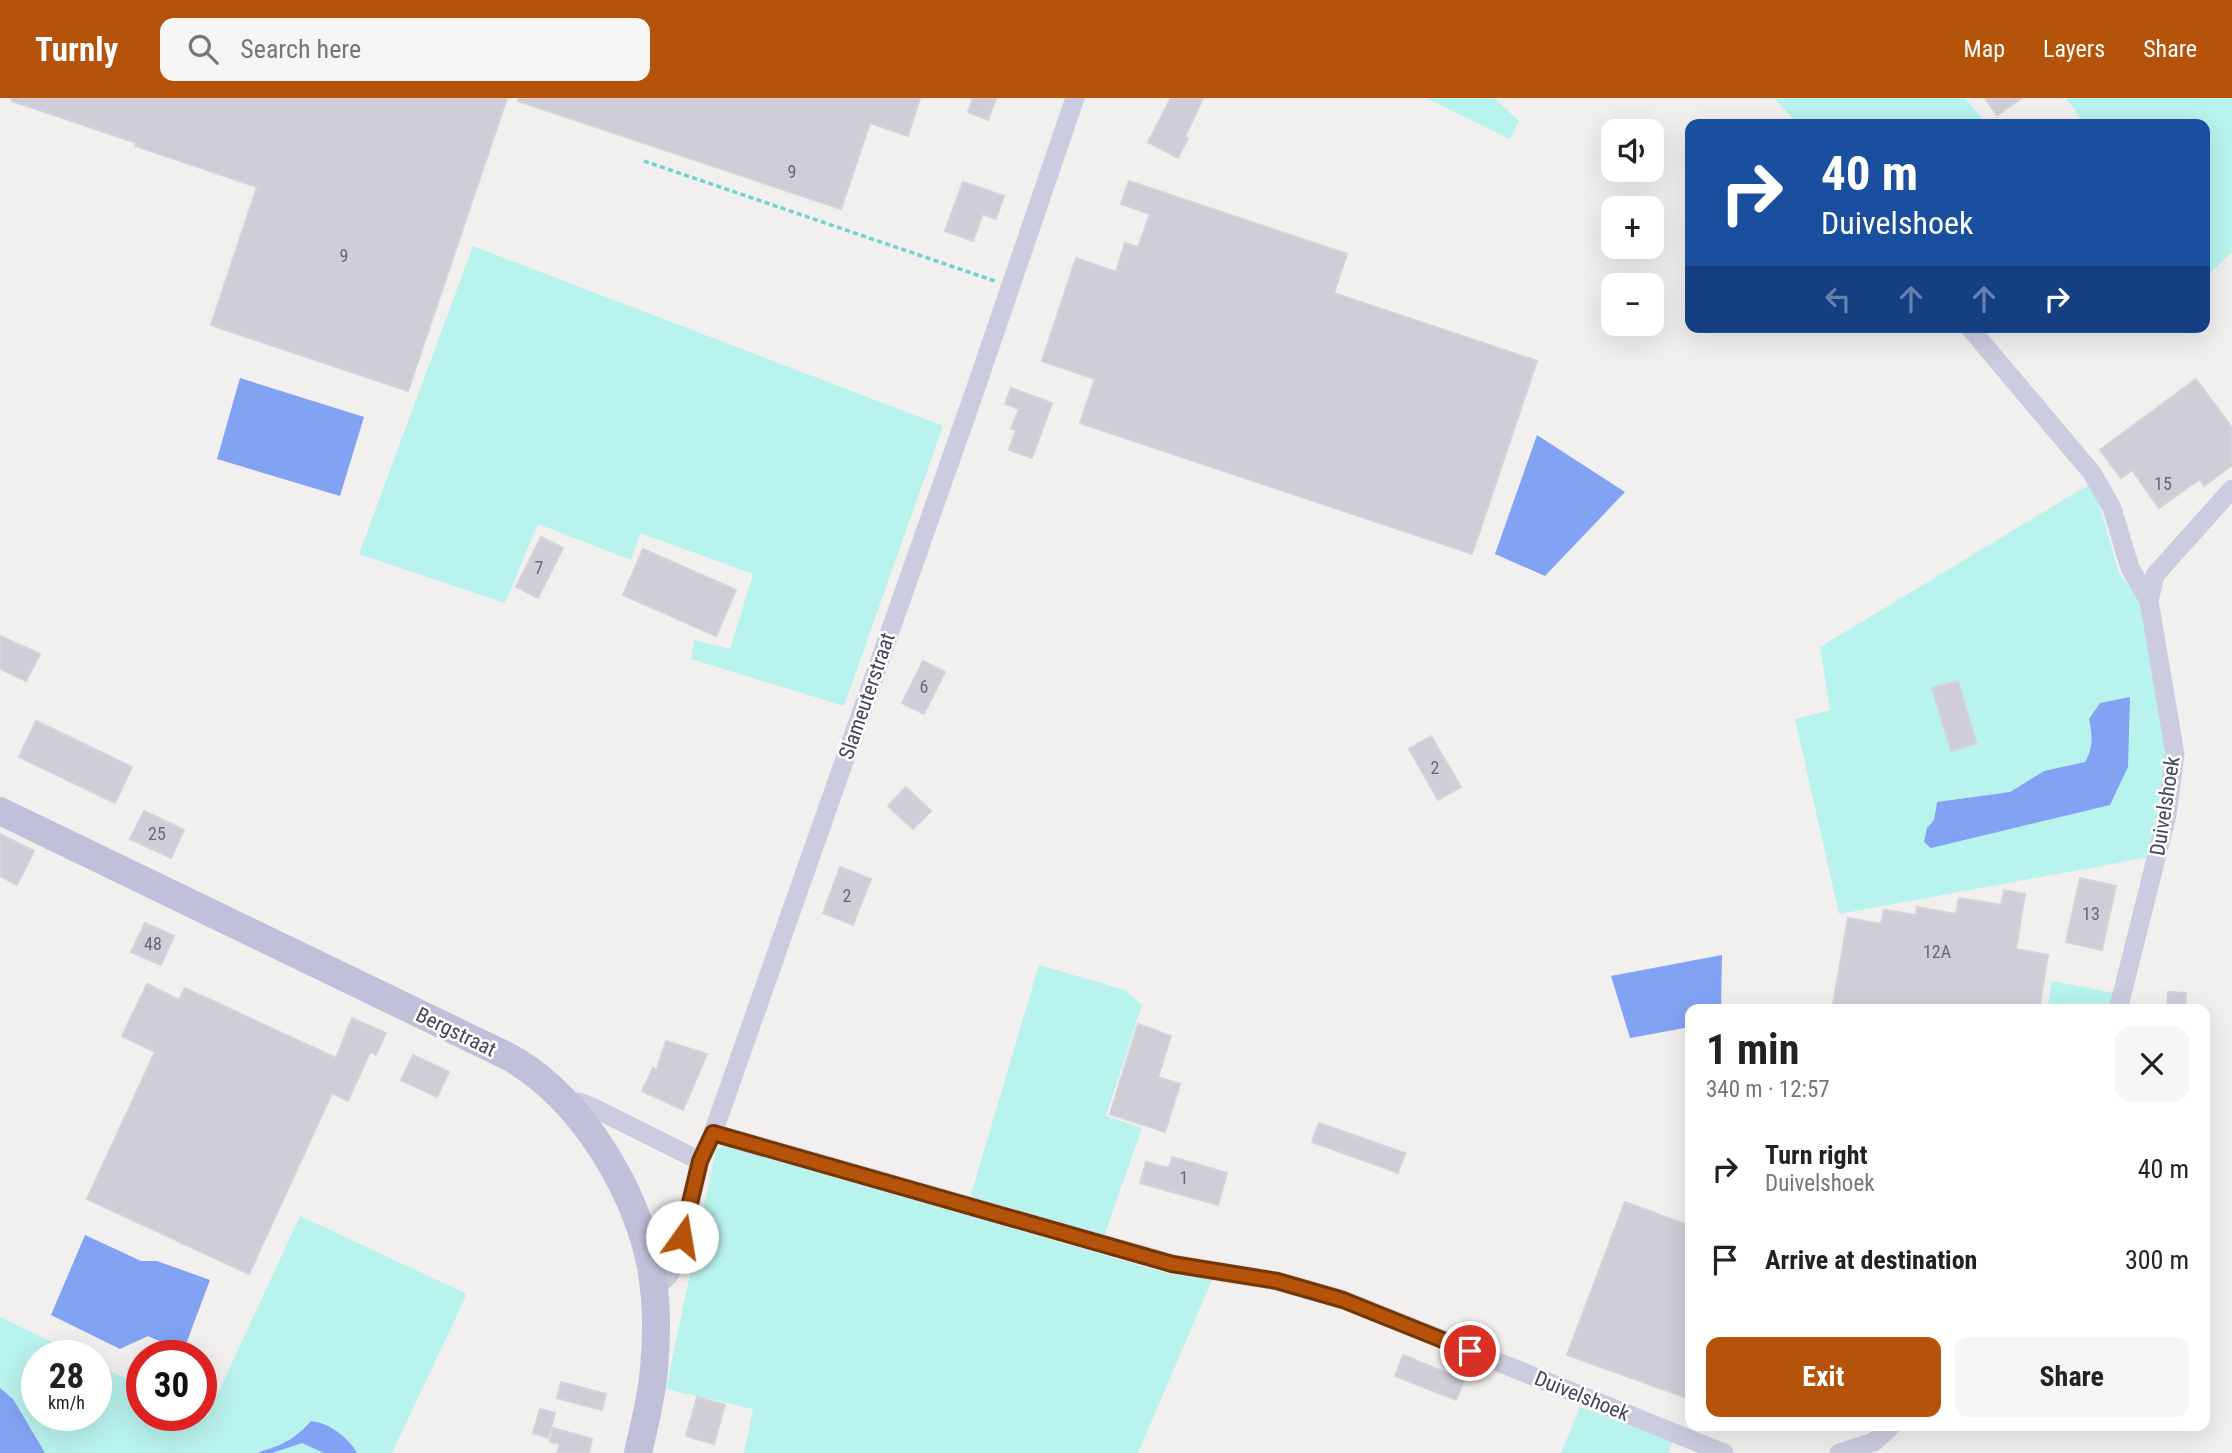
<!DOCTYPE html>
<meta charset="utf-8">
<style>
:root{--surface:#fff;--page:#f6f6f6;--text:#222;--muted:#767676;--accent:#b45309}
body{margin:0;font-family:"Roboto Condensed",sans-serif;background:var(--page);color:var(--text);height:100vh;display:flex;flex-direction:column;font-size:26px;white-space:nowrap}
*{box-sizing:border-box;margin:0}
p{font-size:23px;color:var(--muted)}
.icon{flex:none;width:38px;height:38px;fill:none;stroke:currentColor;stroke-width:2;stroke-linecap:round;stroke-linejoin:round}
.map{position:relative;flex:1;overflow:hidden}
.details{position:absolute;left:1685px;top:906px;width:525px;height:427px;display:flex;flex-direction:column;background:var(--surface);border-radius:14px;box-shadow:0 7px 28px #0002}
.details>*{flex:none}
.top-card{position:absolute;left:1685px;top:21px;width:525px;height:214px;border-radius:14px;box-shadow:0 7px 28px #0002;background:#1a4fa0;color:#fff;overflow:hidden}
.controls{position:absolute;left:1601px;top:21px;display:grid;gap:14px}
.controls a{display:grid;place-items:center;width:63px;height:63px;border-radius:14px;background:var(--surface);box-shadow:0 7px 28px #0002;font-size:35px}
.speed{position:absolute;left:21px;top:1242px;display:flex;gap:14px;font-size:35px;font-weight:700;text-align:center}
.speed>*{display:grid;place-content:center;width:91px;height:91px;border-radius:50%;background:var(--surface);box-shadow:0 7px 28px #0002;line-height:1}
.speed small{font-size:18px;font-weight:400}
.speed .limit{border:10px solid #d22;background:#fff;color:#111}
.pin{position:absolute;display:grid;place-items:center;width:60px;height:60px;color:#fff;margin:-30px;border:4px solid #fff;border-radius:50%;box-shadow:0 2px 7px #0007}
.me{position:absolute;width:77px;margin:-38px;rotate:13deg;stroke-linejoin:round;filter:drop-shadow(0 0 5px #0008)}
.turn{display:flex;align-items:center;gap:24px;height:147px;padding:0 21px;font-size:32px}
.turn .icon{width:91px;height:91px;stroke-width:2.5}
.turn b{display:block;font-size:49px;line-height:60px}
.lanes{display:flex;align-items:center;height:66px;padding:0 21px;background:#0003;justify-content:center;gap:35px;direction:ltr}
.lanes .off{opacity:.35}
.round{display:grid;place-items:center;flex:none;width:74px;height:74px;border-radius:14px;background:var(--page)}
.summary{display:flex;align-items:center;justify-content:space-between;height:119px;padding:0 21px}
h1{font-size:42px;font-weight:700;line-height:52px}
.primary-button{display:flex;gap:14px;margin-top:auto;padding:14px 21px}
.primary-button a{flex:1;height:80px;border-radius:14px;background:var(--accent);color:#fff;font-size:28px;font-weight:700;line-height:80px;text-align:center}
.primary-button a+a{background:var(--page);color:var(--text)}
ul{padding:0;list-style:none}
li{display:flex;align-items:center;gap:21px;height:91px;padding:0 21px}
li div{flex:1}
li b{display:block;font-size:26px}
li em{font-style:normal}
header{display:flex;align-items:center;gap:42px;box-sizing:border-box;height:98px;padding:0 35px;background:var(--accent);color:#fff}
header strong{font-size:33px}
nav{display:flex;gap:38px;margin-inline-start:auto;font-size:24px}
.search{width:490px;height:63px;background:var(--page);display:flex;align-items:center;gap:18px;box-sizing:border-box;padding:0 24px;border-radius:14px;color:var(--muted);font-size:26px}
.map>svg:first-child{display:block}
</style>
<header>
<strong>Turnly</strong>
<div class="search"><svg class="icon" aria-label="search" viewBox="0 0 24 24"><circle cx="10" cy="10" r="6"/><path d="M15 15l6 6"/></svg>Search here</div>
<nav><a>Map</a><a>Layers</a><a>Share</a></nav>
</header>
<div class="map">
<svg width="2232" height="1355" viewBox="0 0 2232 1355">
<rect width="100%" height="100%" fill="#f2f0ee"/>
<path fill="#b9f3ed" d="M1426,0H1494L1519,23L1510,41Z
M1774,0H1965L1987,26H1798Z
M2066,0H2232V154L2205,180V26H2085Z
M473,148L943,328L844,608L691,561L694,542L730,551L753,476L640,435L631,462L538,426L505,505L359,456Z
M2093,384L2119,475L2139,501L2155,557L2169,662L2150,759L1839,816L1795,621L1830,612L1820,549Z
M1039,867L1125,892L1142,907L1106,1018L1142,1030L1104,1138L969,1103Z
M2052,883L2114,895L2110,912H2047Z
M727,1048L1170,1176L1212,1182L1138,1355H744L753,1311L666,1291L716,1051Z
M300,1118L467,1196L392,1355H0V1219L81,1258H37V1318H96V1266L142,1288V1318L201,1316L207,1319Z
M1580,1309L1673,1344L1668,1355H1561Z"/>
<path fill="#82a3f4" d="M240,280L364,319L340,398L217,361Z
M1537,337L1625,394L1545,478L1495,456Z
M2130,599L2128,669L2110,707L1931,750L1924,744L1927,730L1934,722L1937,704L2010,694L2044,673L2085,664C2094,649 2092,637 2089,621L2100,605Z
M1722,857L1721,912H1690V929L1630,940L1611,878Z
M85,1137L141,1163H157L210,1182L183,1254L148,1238L120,1251L51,1217Z
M0,1290L13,1301L45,1355H0Z
M311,1323C329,1325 348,1339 357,1355H324L302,1345L272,1355H258C264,1351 268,1352 274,1349C287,1345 302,1334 311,1323Z"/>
<path fill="#cfced7" stroke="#d4d2db" stroke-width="2" d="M12,0H507L408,293L211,227L257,89L135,48L137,45L12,3Z
M519,0H920L908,38L870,25L841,111L518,3Z
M973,0H996L988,22L968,14Z
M1171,0H1203L1185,39L1188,40L1178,60L1148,44Z
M1985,0H2022L1997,17Z
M1129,83L1347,156L1334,195L1537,263L1472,456L1080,325L1095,281L1042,263L1076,160L1116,174L1125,145L1138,149L1150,116L1121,106Z
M963,84L1004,98L996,121L983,116L973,143L945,133Z
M2196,281L2232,330V367L2204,388L2200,381L2159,410L2132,372L2121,380L2100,352Z
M1011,290L1052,305L1032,360L1009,352L1016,332L1011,331L1019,311L1005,306Z
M541,439L563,450L538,500L516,489Z
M643,451L736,492L716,538L623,497Z
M0,538L40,556L26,583L0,571Z
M923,563L945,574L924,616L902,605Z
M1958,583L1976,645L1951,653L1932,590Z
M36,623L132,669L115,705L19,659Z
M1431,638L1461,689L1438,702L1409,651Z
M906,689L931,713L913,731L888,708Z
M144,713L184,732L171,760L130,741Z
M0,736L34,753L17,787L0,778Z
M840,769L871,781L853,827L823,815Z
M2080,780L2116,788L2102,852L2066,844Z
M2004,792L2025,796L2016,851L2048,857L2039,912H1832L1848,820L1881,826L1884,812L1916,817L1917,809L1956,816L1959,800L2001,807Z
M145,825L174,838L161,867L131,854Z
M147,886L179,902L185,890L336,960L352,920L386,935L376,957L370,954L348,1003L332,995L249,1176L87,1101L155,954L122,938Z
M2168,894L2186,895L2185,912H2167Z
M1138,926L1171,938L1158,979L1180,986L1165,1034L1110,1016Z
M666,943L707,956L683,1012L642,993L653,970L657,971Z
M413,957L449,974L437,999L401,982Z
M1319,1025L1405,1055L1398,1075L1312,1044Z
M1172,1059L1227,1075L1218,1107L1140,1085L1146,1064L1169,1070Z
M1625,1104L1690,1128V1301L1567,1257Z
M1403,1257L1464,1282L1456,1302L1395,1278Z
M561,1284L606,1296L602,1312L557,1300Z
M697,1299L725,1307L714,1346L686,1338Z
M540,1311L555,1315L548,1340L533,1335Z
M553,1330L592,1341L589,1355H557L560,1346L550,1344Z"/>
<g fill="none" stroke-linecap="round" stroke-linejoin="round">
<path stroke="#6ed3d4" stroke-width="3.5" stroke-dasharray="5 3.5" stroke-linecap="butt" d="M644,63L995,183"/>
<path stroke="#cccce0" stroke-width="19" d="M1969,229L2092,375L2112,410L2130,470L2149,503
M2118,912L2167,717L2175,656L2149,503L2155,477L2232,391
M566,1005L579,1004L594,1010L700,1063
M713,1035L1173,1166L1277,1183L1344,1202L1724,1355
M654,1192L668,1178L676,1165L700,1063L713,1035L972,301L1075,0
M1839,1355L1874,1344L1891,1328"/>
<path stroke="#c0c0da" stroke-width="28" d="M0,713L478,944C491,950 504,956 516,963C584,1005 636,1093 651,1169C657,1202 657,1238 654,1271C652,1299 644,1327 638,1355"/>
</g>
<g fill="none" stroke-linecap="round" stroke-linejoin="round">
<g stroke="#753606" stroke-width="18">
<path id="route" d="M682,1139L700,1063L713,1035L1172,1166L1277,1183L1343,1202L1470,1253"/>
</g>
<use href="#route" stroke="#b45309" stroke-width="12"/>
</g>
<g text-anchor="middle" stroke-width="5" stroke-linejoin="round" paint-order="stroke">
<g font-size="18" fill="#68677c">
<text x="792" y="80">9</text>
<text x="344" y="164">9</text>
<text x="2163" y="392">15</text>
<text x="539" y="476">7</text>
<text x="924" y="595">6</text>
<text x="1435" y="676">2</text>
<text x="157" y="742">25</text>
<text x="847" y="804">2</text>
<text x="2091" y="822">13</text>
<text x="153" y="852">48</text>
<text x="1937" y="860">12A</text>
<text x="1184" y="1086">1</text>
</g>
<g font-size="21" fill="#45455e" stroke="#fff">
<text transform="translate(867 598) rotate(-71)" y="7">Slameuterstraat</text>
<text transform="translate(2165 708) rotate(-81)" y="7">Duivelshoek</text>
<text transform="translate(456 934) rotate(26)" y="7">Bergstraat</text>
<text transform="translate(1582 1298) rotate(22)" y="7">Duivelshoek</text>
</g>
</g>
</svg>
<div class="controls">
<a><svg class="icon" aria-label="sound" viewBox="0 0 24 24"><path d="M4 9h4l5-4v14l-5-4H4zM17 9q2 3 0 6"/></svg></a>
<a>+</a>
<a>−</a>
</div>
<div class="speed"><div>28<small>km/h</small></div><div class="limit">30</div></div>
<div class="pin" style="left:1470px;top:1253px;background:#d93025"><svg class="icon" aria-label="arrive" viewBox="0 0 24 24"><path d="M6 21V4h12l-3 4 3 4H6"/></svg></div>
<svg class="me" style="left:682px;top:1139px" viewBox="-20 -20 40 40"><circle r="19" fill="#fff"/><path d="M0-13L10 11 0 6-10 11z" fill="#b45309"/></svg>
<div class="top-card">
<div class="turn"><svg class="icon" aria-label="right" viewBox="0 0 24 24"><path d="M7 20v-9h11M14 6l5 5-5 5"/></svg><div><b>40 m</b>Duivelshoek</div></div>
<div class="lanes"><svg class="icon off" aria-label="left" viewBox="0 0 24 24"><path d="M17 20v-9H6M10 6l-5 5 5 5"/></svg><svg class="icon off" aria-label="ahead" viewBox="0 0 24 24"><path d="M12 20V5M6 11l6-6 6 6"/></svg><svg class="icon off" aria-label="ahead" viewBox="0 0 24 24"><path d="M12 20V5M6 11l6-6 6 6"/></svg><svg class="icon" aria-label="right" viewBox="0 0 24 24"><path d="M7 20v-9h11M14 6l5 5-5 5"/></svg></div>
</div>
<section class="details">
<div class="summary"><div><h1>1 min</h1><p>340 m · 12:57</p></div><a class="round"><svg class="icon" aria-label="close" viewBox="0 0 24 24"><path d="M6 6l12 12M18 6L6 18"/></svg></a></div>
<ul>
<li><svg class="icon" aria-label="right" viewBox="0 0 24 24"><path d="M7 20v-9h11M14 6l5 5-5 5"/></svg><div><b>Turn right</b><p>Duivelshoek</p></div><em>40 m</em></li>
<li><svg class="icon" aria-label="arrive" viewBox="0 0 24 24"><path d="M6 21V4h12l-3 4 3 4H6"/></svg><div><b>Arrive at destination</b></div><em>300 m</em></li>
</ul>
<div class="primary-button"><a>Exit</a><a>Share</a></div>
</section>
</div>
